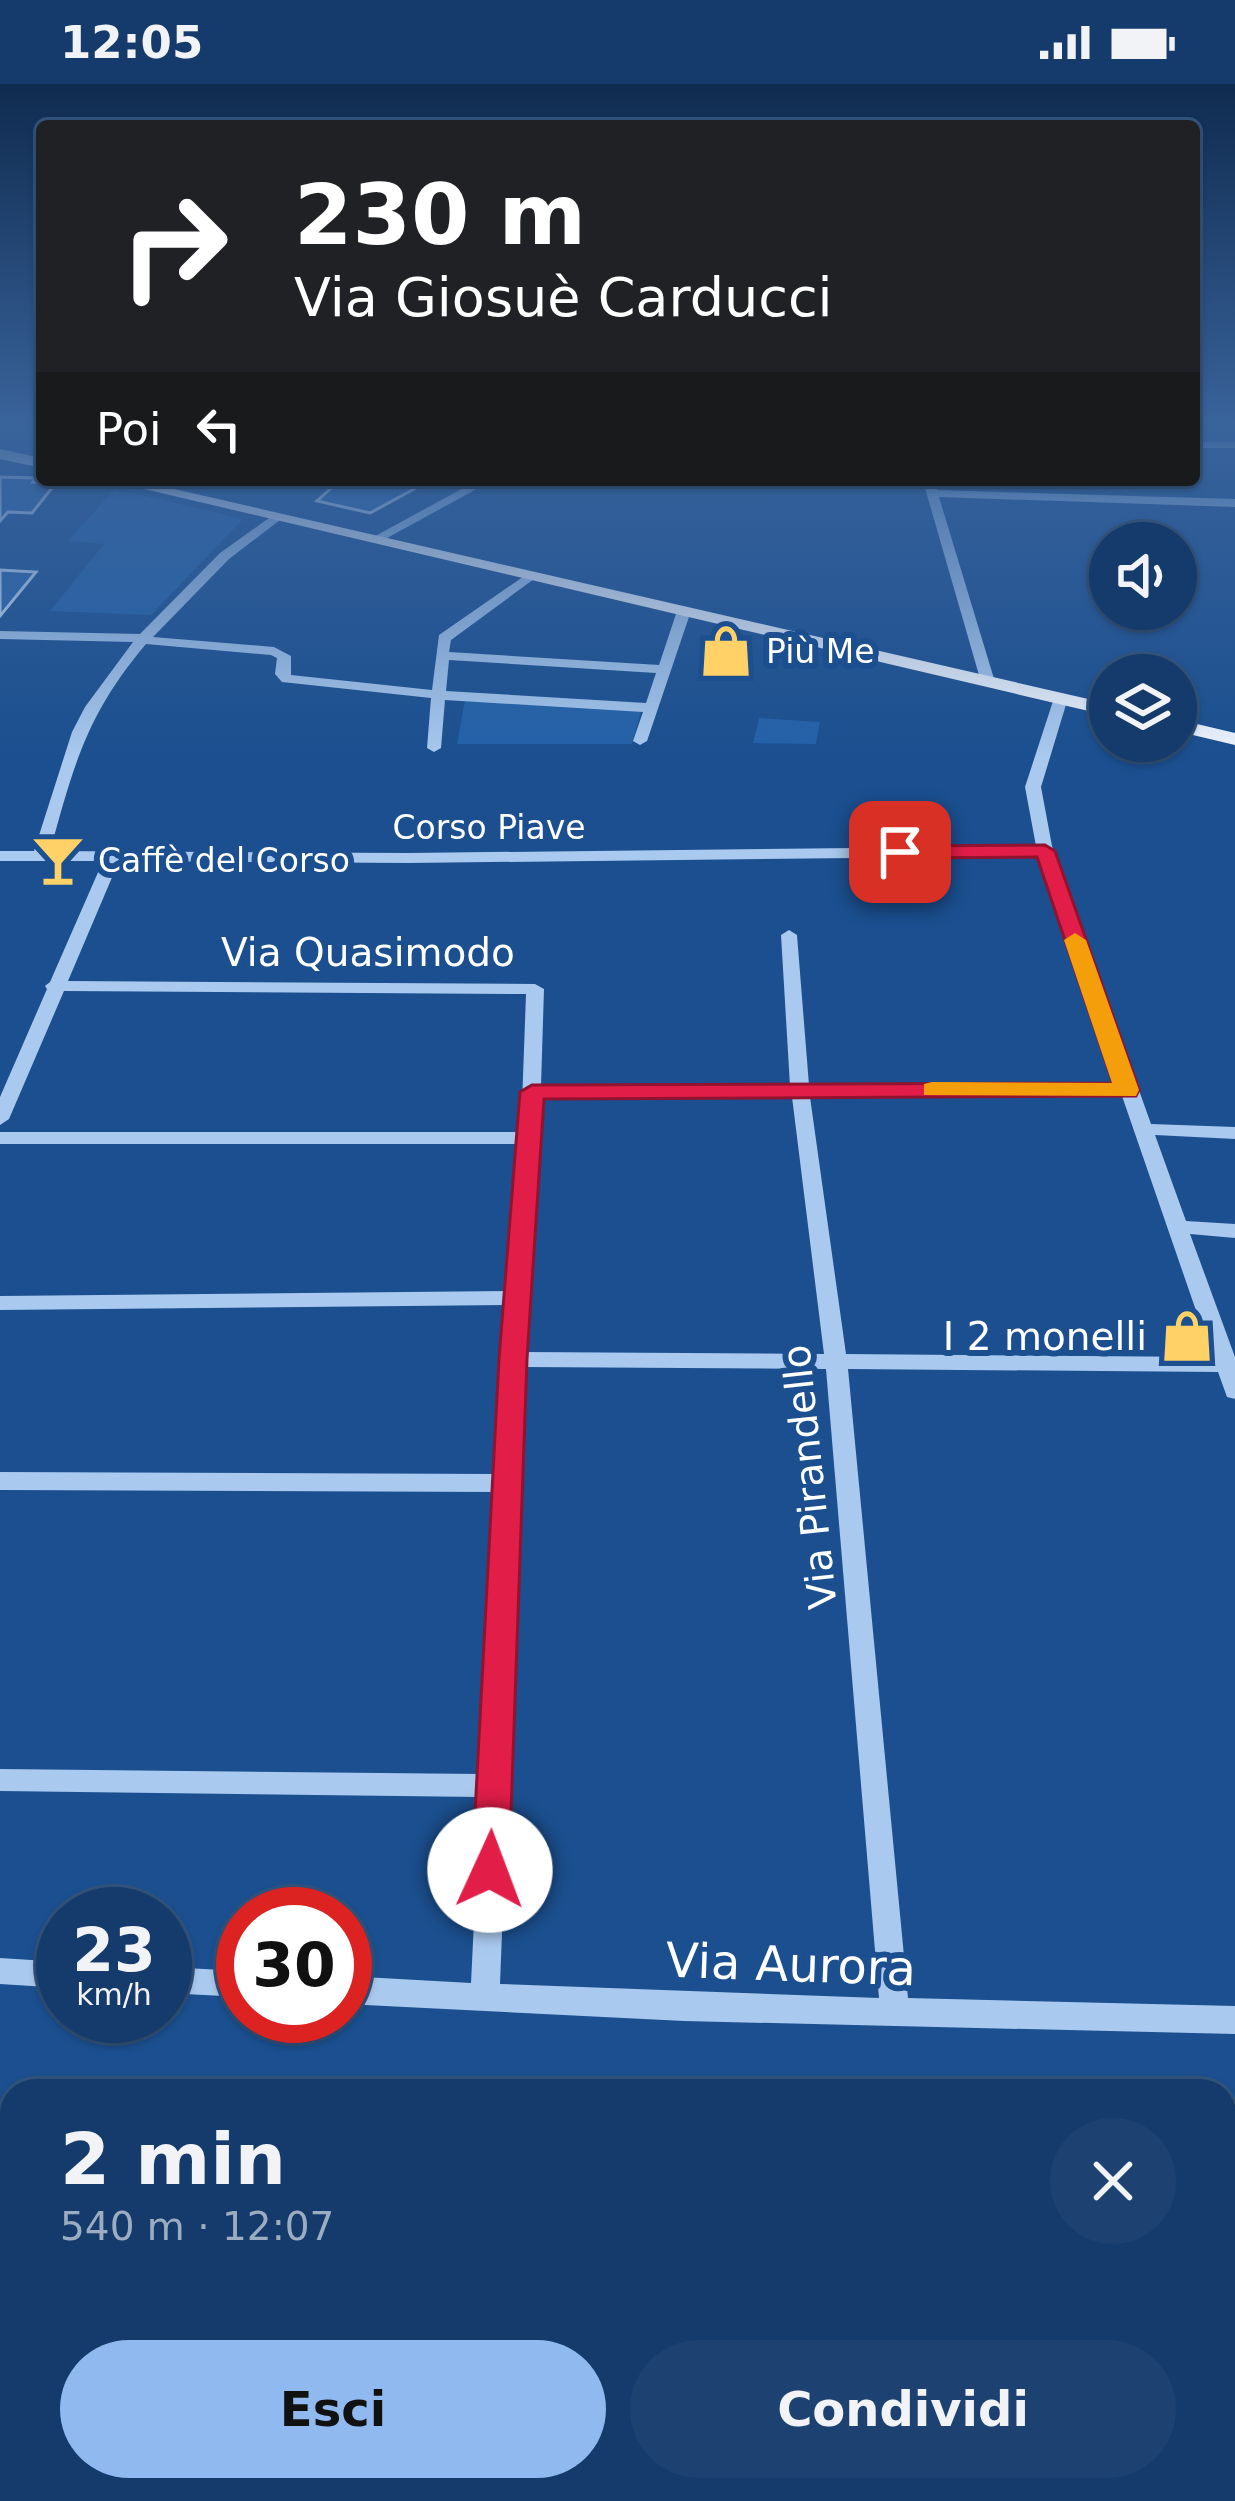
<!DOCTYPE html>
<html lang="it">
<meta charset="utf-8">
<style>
:root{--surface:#143b6b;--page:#1d4271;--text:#f1f3f6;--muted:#9dadc1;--line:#33557e;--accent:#90b9f0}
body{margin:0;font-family:"DejaVu Sans",sans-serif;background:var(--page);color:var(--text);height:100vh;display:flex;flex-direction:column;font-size:45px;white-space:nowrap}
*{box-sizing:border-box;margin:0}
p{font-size:39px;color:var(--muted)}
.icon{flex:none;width:66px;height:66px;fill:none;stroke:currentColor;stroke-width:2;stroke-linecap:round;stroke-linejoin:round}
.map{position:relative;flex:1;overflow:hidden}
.drawer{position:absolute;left:0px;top:1995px;width:1236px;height:423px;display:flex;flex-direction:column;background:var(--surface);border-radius:36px 36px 0 0;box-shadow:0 3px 9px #0004,0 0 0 3px var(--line)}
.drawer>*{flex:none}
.top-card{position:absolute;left:36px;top:36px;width:1164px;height:366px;border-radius:12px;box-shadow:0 3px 9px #0004,0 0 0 3px var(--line);background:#202124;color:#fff;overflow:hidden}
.fabs{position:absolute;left:1089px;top:438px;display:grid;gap:24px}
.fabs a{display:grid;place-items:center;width:108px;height:108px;border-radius:50%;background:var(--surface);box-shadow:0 3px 9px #0004,0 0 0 3px var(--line);font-size:60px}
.speed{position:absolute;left:36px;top:1803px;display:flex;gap:24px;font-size:60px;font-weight:700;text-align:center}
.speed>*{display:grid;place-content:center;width:156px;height:156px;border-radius:50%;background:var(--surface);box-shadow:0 3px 9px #0004,0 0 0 3px var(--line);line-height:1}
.speed small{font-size:30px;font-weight:400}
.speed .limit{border:18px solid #d22;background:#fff;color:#111}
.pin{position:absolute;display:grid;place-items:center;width:102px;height:102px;color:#fff;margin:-51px;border-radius:24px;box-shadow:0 6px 18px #0006}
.me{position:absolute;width:132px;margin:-66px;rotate:2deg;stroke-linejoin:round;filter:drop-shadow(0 0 9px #0008)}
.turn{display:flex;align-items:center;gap:42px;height:252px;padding:0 60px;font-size:54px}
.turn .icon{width:156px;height:156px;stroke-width:2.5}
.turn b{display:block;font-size:84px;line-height:102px}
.then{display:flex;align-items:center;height:114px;padding:0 60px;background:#0003;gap:24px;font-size:45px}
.round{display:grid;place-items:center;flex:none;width:126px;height:126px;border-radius:63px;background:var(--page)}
.head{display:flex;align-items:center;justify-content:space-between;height:204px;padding:0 60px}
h1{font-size:72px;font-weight:800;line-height:90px}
.cta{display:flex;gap:24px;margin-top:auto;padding:24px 60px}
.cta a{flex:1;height:138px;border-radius:72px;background:var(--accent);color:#111;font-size:48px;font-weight:800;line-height:138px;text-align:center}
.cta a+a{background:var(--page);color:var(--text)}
.status{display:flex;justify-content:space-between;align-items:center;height:84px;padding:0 60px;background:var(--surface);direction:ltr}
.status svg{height:33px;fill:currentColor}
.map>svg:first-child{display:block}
</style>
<div class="status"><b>12:05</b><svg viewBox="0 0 49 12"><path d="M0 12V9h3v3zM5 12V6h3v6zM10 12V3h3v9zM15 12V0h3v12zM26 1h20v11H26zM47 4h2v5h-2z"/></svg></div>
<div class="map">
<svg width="1235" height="2417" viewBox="0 0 1235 2417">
<rect width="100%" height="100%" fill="#1b4f8f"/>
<path fill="#2461a8" d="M115,405L243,435L151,531L50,527L104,460L68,457Z
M465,616L641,627L632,660H457Z
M759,634L820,638L816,660L753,659Z"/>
<path fill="#2a66ad" stroke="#cfe3fa" stroke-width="3" d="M0,393L36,394L33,398L56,399L32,429L8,428L0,437Z
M340,396H414L406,402L416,404L370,429L317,417Z
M0,486L36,488L0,532Z"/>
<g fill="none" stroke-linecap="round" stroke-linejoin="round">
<path fill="#a9c9ee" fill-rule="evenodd" d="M1194,358H1235V364H1194Z
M478,396H493L378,459L368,456Z
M934,396L937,406L1235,415V423L939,413L995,598L988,602L981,598L923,397Z
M276,429L280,430V436L229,475L153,553L274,563L291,572V591L432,606L439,551L530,488L536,492L534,495L451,556L449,568L659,581L677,527L689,524L691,527L647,657L640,661L633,657L643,628L445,616L441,664L434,668L427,664L431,614L282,598L275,590L277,574L271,571L146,560C86,631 74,681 50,767L408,769L1036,762L1025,703L1054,614L1061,610L1068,614L1041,703L1052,762L1151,1040L1235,1043V1055L1155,1051L1186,1137L1235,1140V1154L1190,1150L1235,1273V1315L1227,1313L1218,1288L848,1285L908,1914L1235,1922V1950L684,1937L345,1920V1892L471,1899L480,1713L0,1707V1685L481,1690L496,1408L0,1406V1388L496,1390L507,1221L0,1226V1212L508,1207L520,1060H0V1048H521L526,910L64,907L9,1035L0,1041V1013L47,905L45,902L50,898L103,777H0V767H34L72,648L85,623L133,558L0,555V547L140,550L220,469ZM449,576L656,589L646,619L446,607ZM1039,772L1118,1000L809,1001L797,851L789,846L781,851L790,1002H541L544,905L535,900L68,897L119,777L408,779ZM1122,1012L1212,1273L846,1270L810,1013ZM792,1013L824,1270L524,1268L541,1014ZM524,1283L826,1285L879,1914L500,1900Z
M0,1874L63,1878V1904L0,1900Z
M165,1883L243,1887V1913L165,1909Z"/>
<path fill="#f0f6ff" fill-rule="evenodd" d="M0,365L42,374V384L0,375Z
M106,396H135L1110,620V632Z
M1176,635L1235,649V661L1176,647Z"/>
</g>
<linearGradient id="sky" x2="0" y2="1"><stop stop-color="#0f2b4f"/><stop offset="0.5" stop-color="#39639b"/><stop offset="1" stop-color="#39639b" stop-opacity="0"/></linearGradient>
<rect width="1235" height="674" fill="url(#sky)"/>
<path fill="#e11d48" stroke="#92132f" stroke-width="3" d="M1045,761L1055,767L1139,1006L1136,1012L544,1015L527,1275L509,1786L503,1797L490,1802L478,1797L472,1786L499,1275L520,1008L532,1001L1113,999L1037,773L900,774L890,768L900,762Z"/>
<path fill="#f59e0b" d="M1075,849L1086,856L1139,1006L1136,1012L924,1011V1000L932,998L1112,999L1064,856Z"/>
<defs>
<g id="shop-bare" transform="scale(4.14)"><path d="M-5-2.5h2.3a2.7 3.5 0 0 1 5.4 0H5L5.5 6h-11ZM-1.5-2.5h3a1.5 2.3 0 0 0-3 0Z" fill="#ffd166" stroke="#1b4f8f" stroke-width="2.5" paint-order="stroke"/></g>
<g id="bar-bare" transform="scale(4.14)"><path d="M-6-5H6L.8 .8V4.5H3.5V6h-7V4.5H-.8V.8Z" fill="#ffd166" stroke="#1b4f8f" stroke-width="2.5" paint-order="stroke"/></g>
</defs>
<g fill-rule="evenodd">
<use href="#shop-bare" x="726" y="567"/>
<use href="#bar-bare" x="58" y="776"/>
<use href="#shop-bare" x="1187" y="1252"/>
</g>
<g text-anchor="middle" stroke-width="12" stroke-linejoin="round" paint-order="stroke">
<g font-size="33" fill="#fff" stroke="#1b4f8f" text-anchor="start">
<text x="766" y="579">Più Me</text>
<text x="98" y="788">Caffè del Corso</text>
</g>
<g font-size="33" fill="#fff" stroke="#1b4f8f">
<text x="489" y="755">Corso Piave</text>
</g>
<g font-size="39" fill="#fff" stroke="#1b4f8f">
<text x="368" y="882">Via Quasimodo</text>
<text transform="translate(809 1393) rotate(-96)" y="14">Via Pirandello</text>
</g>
<g font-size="39" fill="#fff" stroke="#1b4f8f" text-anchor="end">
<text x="1147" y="1266">I 2 monelli</text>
</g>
<g font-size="48" fill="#fff" stroke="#1b4f8f">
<text transform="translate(791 1880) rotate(2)" y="17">Via Aurora</text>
</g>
</g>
</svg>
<div class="fabs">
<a><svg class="icon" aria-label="sound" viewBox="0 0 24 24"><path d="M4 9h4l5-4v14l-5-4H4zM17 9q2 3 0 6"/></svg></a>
<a><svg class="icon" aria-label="layers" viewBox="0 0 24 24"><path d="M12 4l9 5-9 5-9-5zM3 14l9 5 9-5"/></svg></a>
</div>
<div class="speed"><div>23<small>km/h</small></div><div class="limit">30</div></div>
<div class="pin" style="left:900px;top:768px;background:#d93025"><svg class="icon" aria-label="arrive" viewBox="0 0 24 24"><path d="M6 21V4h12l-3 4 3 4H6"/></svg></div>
<svg class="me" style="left:490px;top:1786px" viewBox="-20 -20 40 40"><circle r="19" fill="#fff"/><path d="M0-13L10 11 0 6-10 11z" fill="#e11d48"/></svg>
<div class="top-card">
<div class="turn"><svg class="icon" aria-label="right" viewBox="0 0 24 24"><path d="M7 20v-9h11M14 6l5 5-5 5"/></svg><div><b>230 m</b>Via Giosuè Carducci</div></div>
<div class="then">Poi<svg class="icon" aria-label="left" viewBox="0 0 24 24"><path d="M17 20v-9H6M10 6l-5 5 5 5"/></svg></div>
</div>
<section class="drawer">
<div class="head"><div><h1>2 min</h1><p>540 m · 12:07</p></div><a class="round"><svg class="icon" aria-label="close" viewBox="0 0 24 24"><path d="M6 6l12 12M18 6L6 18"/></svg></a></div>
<div class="cta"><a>Esci</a><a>Condividi</a></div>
</section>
</div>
